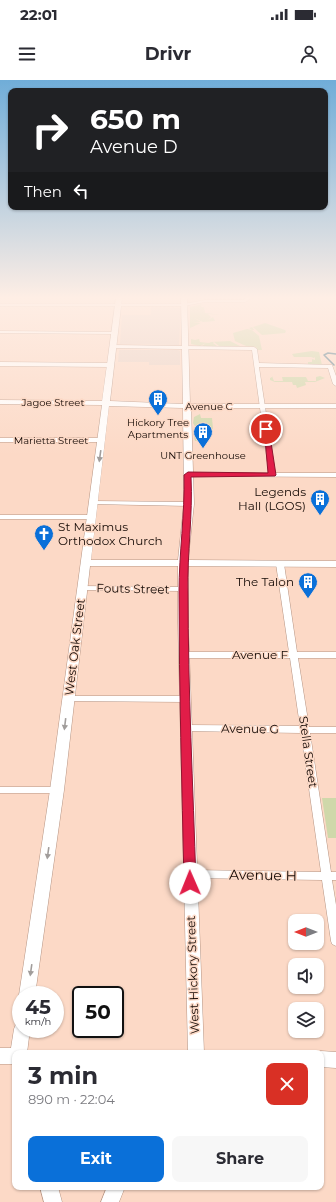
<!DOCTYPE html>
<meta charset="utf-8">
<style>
:root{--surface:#fff;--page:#f7f7f7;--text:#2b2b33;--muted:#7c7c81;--accent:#0a70d9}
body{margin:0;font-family:Montserrat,sans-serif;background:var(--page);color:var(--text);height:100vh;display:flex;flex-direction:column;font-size:15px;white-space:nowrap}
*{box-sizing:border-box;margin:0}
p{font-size:13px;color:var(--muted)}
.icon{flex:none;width:22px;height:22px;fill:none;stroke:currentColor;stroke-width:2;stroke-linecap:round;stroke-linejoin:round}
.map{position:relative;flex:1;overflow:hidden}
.side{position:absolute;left:12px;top:970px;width:312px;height:140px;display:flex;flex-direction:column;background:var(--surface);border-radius:8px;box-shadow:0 1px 3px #0004}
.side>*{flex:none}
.hud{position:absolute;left:8px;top:8px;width:320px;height:122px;border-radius:8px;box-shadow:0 1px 3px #0004;background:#202124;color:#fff;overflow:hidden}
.needle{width:26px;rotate:270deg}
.buttons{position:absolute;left:288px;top:834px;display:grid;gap:8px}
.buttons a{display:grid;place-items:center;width:36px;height:36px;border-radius:8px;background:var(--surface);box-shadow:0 1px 3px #0004;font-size:20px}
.speed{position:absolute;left:12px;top:906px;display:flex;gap:8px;font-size:20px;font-weight:700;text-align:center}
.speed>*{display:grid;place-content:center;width:52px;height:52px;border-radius:50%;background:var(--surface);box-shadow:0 1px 3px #0004;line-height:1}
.speed small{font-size:10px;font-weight:400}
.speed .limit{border:2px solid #111;border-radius:6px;background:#fff;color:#111}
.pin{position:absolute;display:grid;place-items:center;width:34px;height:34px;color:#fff;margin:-17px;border:2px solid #fff;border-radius:50%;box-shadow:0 1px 4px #0007}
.me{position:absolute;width:44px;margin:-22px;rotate:359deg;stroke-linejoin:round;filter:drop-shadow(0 0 3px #0008)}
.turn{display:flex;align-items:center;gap:14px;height:84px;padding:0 16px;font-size:18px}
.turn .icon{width:52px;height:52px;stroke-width:2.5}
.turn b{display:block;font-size:28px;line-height:34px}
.then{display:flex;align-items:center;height:38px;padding:0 16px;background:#0003;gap:8px;font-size:15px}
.round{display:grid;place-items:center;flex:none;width:42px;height:42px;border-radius:8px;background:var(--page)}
.headline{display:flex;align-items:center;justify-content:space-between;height:68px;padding:0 16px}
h1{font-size:24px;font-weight:700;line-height:30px}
.primary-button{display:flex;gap:8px;margin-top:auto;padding:8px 16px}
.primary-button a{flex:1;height:46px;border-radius:8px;background:var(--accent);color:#fff;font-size:16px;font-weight:700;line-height:46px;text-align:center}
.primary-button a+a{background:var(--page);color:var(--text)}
.status{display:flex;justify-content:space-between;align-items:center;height:28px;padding:0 20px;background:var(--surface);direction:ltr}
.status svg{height:11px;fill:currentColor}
header{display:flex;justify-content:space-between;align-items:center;height:52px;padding:0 16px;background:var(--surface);font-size:18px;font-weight:700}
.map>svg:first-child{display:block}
</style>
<div class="status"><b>22:01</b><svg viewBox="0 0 49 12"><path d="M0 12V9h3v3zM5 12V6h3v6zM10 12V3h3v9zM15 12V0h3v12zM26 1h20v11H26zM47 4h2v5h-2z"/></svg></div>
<header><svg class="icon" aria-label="menu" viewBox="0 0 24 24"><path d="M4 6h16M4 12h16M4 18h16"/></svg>Drivr<svg class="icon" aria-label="person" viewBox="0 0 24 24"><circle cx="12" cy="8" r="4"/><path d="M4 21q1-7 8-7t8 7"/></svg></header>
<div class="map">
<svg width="336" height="1122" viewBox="0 0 336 1122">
<rect width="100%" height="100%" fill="#fcd9c6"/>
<path fill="#e9d2c6" d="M151,227L181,228L179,265L120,264L122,235H151Z
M119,270H178L180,271V285H149V282H118Z"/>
<path fill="#cfd8aa" d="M202,224L201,227H204L205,233L222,235L208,234L211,237L208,240L213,237L218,236L213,237L215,241L203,242L194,238L201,242L193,243H201L190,248V227Z
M265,243L285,250L286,251L285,253L262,255L253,247Z
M252,247L254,250H252L259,256L262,270H257L256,267L246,266L235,261L233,253L247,249L252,250L249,248Z
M191,259L195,260L199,259L200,262L209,263L211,262L230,261L240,266H219L214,262L213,263L217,266H202L206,263L200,266L191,264Z
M312,271L319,272L322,285L308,284V282H312V279L315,280V277L314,278L311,277H294L292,274Z
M272,296L274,301H283L282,297H306L308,301H316V297L320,296L325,298L315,302H305L306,305L297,308L296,305H293L292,302H275L270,300V298L272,297Z
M200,334L201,338H212L213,349H206V360L195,361L193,352L196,348L193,343L194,337Z
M322,718H336V758H328Z"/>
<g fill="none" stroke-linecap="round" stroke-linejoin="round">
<path stroke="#477589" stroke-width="1.5" d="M334,285L324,275L328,273L336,274"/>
<g stroke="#b69584" stroke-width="1">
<path id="street" d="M245,218H249V220L245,222H205L184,226H0V224H184L205,220H244Z
M0,251L115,252L117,253L115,254L0,253Z
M113,265L254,267L257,269L259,283L332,285L336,296V306L333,304L328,288L259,287L275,393H336V397L186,396L185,395L188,393H269L252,270L111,268L110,267Z
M0,282L111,283L114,285L111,287L0,286Z
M0,358H102L105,360L102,362H0Z
M93,421L189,422L192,424L189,426L91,424L90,423Z
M0,435H92L95,437L92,439H0Z
M277,482H280L284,484L297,572H336V578H298L309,647H336V653H310L331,792H336V800H332L336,825V866L332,864L331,861L322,800L190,798L186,797L185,794L186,791L190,790L321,792L301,653L187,651L184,650L183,648L184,646L187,645L300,646L290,578H184L180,575L184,572H289L276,484Z
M80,506L183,507L187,509L183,511L83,510L79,508Z
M68,616H185L189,619L185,622L65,621L64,619L65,617Z
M0,707H57L60,708L62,710L60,712L57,713H0Z"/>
</g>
<g stroke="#b69584" stroke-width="1">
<path id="secondary" d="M116,218H122L110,321L183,324L181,218H187L190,324H336V328H191L194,424L188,480L336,481V487L188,486V542L204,973H188L178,542V486H90L64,710L35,915H21V919L19,915L50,710L102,325L0,324V320L102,321ZM109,326L183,328L184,424L178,480H91Z
M21,942V949H30L27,973H15V984H0V968H11L14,949L16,944Z
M321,971L336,972V988L321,987V973H316Z
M40,1107H58L62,1122H44Z
M107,1107H125L119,1122H101Z"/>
</g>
<use href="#street" fill="#fff" fill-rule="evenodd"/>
<use href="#secondary" fill="#fff" fill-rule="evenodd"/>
</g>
<defs><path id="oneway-solid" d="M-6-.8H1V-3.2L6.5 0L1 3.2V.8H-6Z"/></defs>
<g fill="#a19d9b">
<use href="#oneway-solid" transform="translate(100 376) rotate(98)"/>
<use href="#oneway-solid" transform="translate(65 644) rotate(97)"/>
<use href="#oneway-solid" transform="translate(48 773) rotate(98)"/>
<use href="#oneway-solid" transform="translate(31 890) rotate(98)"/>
</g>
<linearGradient id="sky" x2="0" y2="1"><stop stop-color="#70add8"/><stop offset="0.58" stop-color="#feeee5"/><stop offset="1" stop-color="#feeee5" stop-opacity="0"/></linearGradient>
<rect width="336" height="375" fill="url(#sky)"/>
<path fill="#e11d48" stroke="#92132f" d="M264,347L269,349L276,395L275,396L191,397C193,435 187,473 188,512C188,609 193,706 196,803L195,806L190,808L186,806L184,803C182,706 179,609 179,512C179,473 185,434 184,395L188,392L268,393Z"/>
<defs>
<g id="building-pin" transform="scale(1)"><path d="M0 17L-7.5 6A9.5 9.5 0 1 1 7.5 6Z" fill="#0a70d9" stroke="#fcd9c6"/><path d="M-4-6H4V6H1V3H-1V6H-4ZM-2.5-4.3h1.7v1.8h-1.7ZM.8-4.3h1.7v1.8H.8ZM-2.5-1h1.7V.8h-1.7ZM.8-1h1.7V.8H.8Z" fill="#fff"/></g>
<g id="church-pin" transform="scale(1)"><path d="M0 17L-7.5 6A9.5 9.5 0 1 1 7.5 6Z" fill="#0a70d9" stroke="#fcd9c6"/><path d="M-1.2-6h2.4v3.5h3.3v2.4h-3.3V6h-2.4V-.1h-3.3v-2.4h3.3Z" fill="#fff"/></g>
</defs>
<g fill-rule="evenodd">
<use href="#building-pin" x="158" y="319"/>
<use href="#building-pin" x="203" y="352"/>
<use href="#building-pin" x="320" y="419"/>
<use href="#church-pin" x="44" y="454"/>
<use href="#building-pin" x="308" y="502"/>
</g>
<g text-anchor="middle" stroke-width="3" stroke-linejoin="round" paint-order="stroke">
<g font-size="10" fill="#150a05" stroke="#fcd9c6">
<text x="53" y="326">Jagoe Street</text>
<text x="209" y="330">Avenue C</text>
<text x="51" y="364">Marietta Street</text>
</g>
<g font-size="10" fill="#150a05" stroke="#fcd9c6">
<text x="158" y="346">Hickory Tree<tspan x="158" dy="12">Apartments</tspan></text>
<text x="203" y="379">UNT Greenhouse</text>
</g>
<g font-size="12" fill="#150a05" stroke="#fcd9c6" text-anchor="end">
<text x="306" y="416">Legends<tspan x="306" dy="14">Hall (LGOS)</tspan></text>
<text x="58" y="451" text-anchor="start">St Maximus<tspan x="58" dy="14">Orthodox Church</tspan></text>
<text x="294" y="506">The Talon</text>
</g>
<g font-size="12" fill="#150a05" stroke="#fcd9c6">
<text transform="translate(133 509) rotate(1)" y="4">Fouts Street</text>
<text transform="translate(75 567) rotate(-83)" y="4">West Oak Street</text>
<text x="260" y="579">Avenue F</text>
<text transform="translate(250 649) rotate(1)" y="4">Avenue G</text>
<text transform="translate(308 672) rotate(82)" y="4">Stella Street</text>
<text transform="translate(193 895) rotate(-92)" y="4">West Hickory Street</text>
</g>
<g font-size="14" fill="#150a05" stroke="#fcd9c6">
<text transform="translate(263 795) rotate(1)" y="5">Avenue H</text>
</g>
</g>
</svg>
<div class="buttons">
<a><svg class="needle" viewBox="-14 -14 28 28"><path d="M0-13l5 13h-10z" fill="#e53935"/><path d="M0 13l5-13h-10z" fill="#7c7c81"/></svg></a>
<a><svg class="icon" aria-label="sound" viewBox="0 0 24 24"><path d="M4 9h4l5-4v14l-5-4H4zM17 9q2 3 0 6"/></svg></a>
<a><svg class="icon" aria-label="layers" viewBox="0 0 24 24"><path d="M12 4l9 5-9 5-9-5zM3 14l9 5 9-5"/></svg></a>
</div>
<div class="speed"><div>45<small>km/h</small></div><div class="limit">50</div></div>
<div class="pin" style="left:266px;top:349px;background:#d93025"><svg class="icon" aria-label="arrive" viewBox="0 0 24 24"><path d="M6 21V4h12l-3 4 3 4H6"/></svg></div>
<svg class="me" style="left:190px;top:803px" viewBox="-20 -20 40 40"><circle r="19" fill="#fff"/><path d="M0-13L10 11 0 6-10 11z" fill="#e11d48"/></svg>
<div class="hud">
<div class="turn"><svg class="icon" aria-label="right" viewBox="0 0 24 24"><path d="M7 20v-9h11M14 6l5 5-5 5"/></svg><div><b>650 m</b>Avenue D</div></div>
<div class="then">Then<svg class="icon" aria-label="left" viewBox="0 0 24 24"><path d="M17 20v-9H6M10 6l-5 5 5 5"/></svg></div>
</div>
<section class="side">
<div class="headline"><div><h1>3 min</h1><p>890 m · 22:04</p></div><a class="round" style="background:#d93025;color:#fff"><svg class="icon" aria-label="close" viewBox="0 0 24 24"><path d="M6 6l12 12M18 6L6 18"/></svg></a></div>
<div class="primary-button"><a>Exit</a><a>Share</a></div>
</section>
</div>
